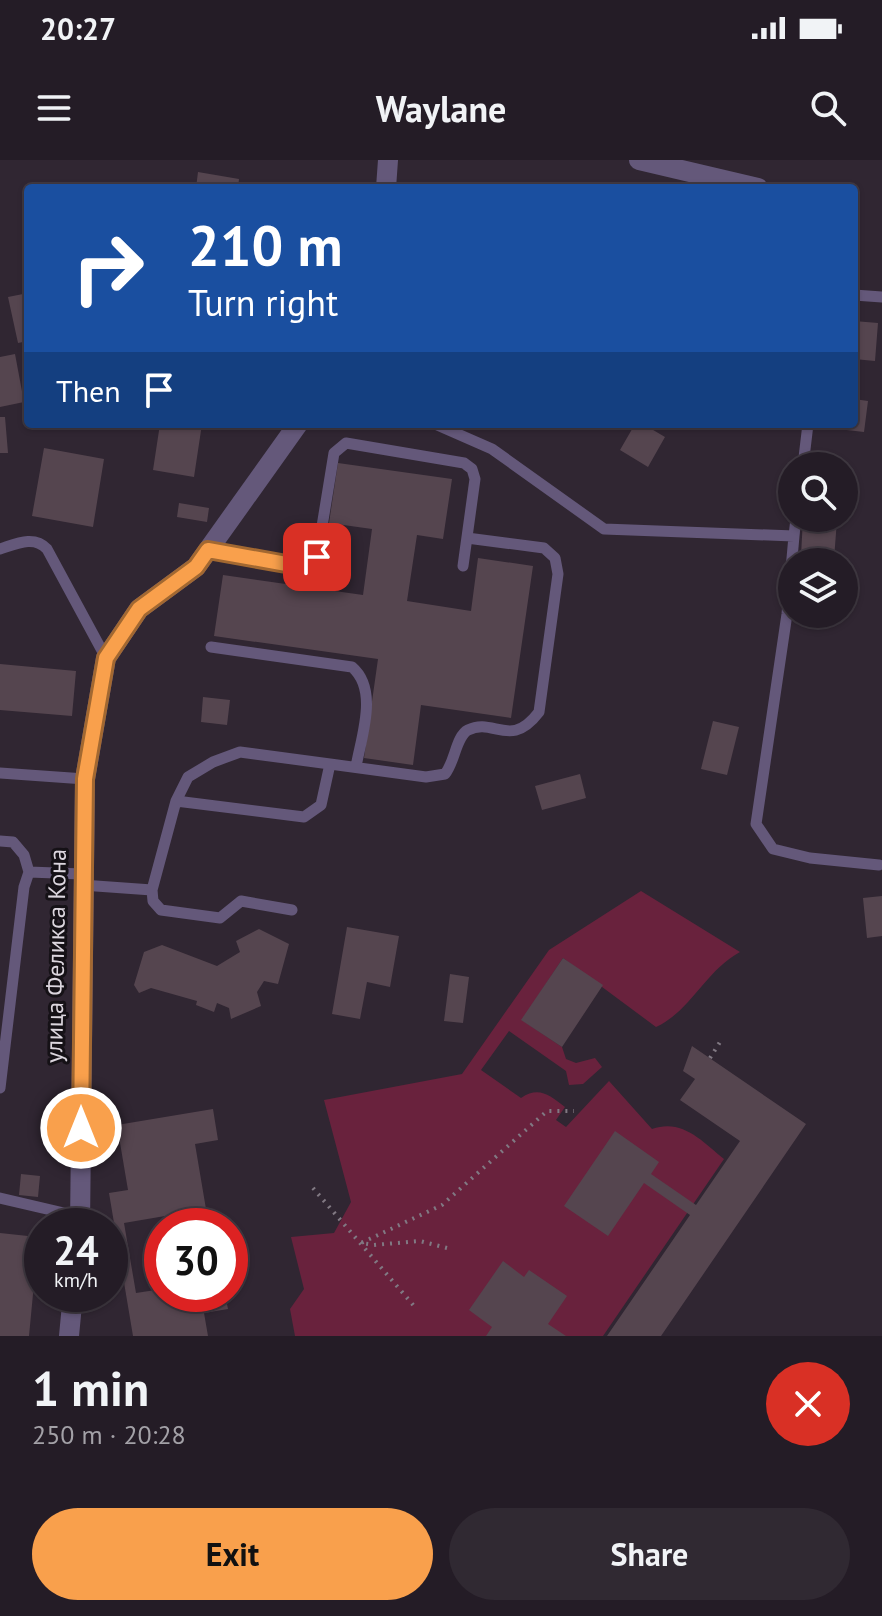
<!DOCTYPE html>
<meta charset="utf-8">
<style>
:root{--surface:#241c26;--page:#302932;--text:#f1f3f6;--muted:#a3a1a7;--line:#413a43;--accent:#f9a04c}
body{margin:0;font-family:"PT Sans",sans-serif;background:var(--page);color:var(--text);height:100vh;display:flex;flex-direction:column;font-size:30px;white-space:nowrap}
*{box-sizing:border-box;margin:0}
p{font-size:26px;color:var(--muted)}
.icon{flex:none;width:44px;height:44px;fill:none;stroke:currentColor;stroke-width:2;stroke-linecap:round;stroke-linejoin:round}
.map{position:relative;height:1176px;overflow:hidden}
.details{display:flex;flex-direction:column;background:var(--surface);flex:1}
.details>*{flex:none}
.banner{position:absolute;left:24px;top:24px;width:834px;height:244px;border-radius:8px;box-shadow:0 2px 6px #0004,0 0 0 2px var(--line);background:#1a4fa0;color:#fff;overflow:hidden}
.buttons{position:absolute;left:778px;top:292px;display:grid;gap:16px}
.buttons a{display:grid;place-items:center;width:80px;height:80px;border-radius:50%;background:var(--surface);box-shadow:0 2px 6px #0004,0 0 0 2px var(--line);font-size:40px}
.speed{position:absolute;left:24px;top:1048px;display:flex;gap:16px;font-size:40px;font-weight:700;text-align:center}
.speed>*{display:grid;place-content:center;width:104px;height:104px;border-radius:50%;background:var(--surface);box-shadow:0 2px 6px #0004,0 0 0 2px var(--line);line-height:1}
.speed small{font-size:20px;font-weight:400}
.speed .limit{border:12px solid #d22;background:#fff;color:#111}
.pin{position:absolute;display:grid;place-items:center;width:68px;height:68px;color:#fff;margin:-34px;border-radius:16px;box-shadow:0 4px 12px #0006}
.me{position:absolute;width:88px;margin:-44px;rotate:0deg;stroke-linejoin:round;filter:drop-shadow(0 0 6px #0008)}
.turn{display:flex;align-items:center;gap:28px;height:168px;padding:0 32px;font-size:36px}
.turn .icon{width:104px;height:104px;stroke-width:2.5}
.turn b{display:block;font-size:56px;line-height:68px}
.then{display:flex;align-items:center;height:76px;padding:0 32px;background:#0003;gap:16px;font-size:30px}
.round{display:grid;place-items:center;flex:none;width:84px;height:84px;border-radius:42px;background:var(--page)}
.headline{display:flex;align-items:center;justify-content:space-between;height:136px;padding:0 32px}
h1{font-size:48px;font-weight:800;line-height:60px}
.action{display:flex;gap:16px;margin-top:auto;padding:16px 32px}
.action a{flex:1;height:92px;border-radius:48px;background:var(--accent);color:#111;font-size:32px;font-weight:800;line-height:92px;text-align:center}
.action a+a{background:var(--page);color:var(--text)}
.status{display:flex;justify-content:space-between;align-items:center;height:56px;padding:0 40px;background:var(--surface);direction:ltr}
.status svg{height:22px;fill:currentColor}
header{display:flex;justify-content:space-between;align-items:center;height:104px;padding:0 32px;background:var(--surface);font-size:36px;font-weight:800}
.map>svg:first-child{display:block}
</style>
<div class="status"><b>20:27</b><svg viewBox="0 0 49 12"><path d="M0 12V9h3v3zM5 12V6h3v6zM10 12V3h3v9zM15 12V0h3v12zM26 1h20v11H26zM47 4h2v5h-2z"/></svg></div>
<header><svg class="icon" aria-label="menu" viewBox="0 0 24 24"><path d="M4 6h16M4 12h16M4 18h16"/></svg>Waylane<svg class="icon" aria-label="search" viewBox="0 0 24 24"><circle cx="10" cy="10" r="6"/><path d="M15 15l6 6"/></svg></header>
<div class="map">
<svg width="882" height="1176" viewBox="0 0 882 1176">
<rect width="100%" height="100%" fill="#302632"/>
<path fill="#69223d" d="M641,731L740,792C705,811 691,851 656,867L563,798L522,860L562,887L566,899L576,903L595,898L602,907L583,924L569,925L566,911L509,871L481,910L521,938C539,926 549,935 565,947L556,960L566,967L609,921L652,969C682,958 702,981 724,999L603,1176H295L290,1149L304,1129L291,1077L334,1073L351,1042L324,940L462,914L549,790Z"/>
<path fill="#55454f" d="M198,12L239,19L238,28H196Z
M28,133V181L18,183L8,137Z
M854,161L878,163L875,201L854,199Z
M15,194L24,242L0,247V197Z
M854,239L868,241L864,272L829,268L830,264H854Z
M0,257H5L8,293H0Z
M160,264H202L194,317L153,310Z
M635,264H643L665,277L648,307L620,290Z
M44,288L104,299L93,367L32,356Z
M338,303L452,319L443,379L417,375L407,441L471,451L478,398L533,406L511,558L421,545L413,605L364,598L378,499L214,476L223,415L363,435L372,369L329,363Z
M179,343L209,348L207,362L177,357Z
M803,358L837,360L834,399L801,396Z
M0,504L76,511L72,556L0,550Z
M203,537L230,540L227,565L201,562Z
M713,561L739,567L727,615L701,609Z
M580,614L586,638L542,650L535,626Z
M882,736V776L867,778L863,738Z
M347,767L399,776L390,827L367,822L360,859L332,854Z
M259,769L289,784L278,824L264,821L257,832L261,846L231,859L229,848L217,843L214,852L196,845L197,841L151,828L139,833L134,825L144,792L162,785L217,806L240,792L236,781Z
M563,798L603,825L562,887L521,860Z
M450,814L469,817L463,863L444,861Z
M692,886L806,964L661,1176H607L690,1055L644,1023L608,1076L564,1046L615,971L659,1002L651,1014L696,1045L740,981L680,940L695,919L683,911Z
M213,949L218,980L195,984L206,1049L124,1063L136,1133L162,1129V1134H225L228,1149L204,1153L208,1176H133L109,1033L128,1030L117,965Z
M21,1014L40,1016L38,1037L19,1035Z
M0,1073L28,1076L24,1112L35,1113L29,1176H0Z
M503,1101L524,1117L529,1110L567,1136L548,1164L566,1176H486L492,1167L469,1150Z"/>
<g fill="none" stroke-linecap="round" stroke-linejoin="round">
<path stroke="#817983" stroke-width="4" stroke-dasharray="2 6" stroke-linecap="butt" d="M710,898L720,882
M313,1028L414,1146
M447,1088L420,1081L374,1085L361,1083L442,1045L547,951H574"/>
<path stroke="#64587a" stroke-width="11" d="M854,135L882,137
M435,264L492,289L604,369L794,376L787,454L756,664L773,689L810,698L879,705
M803,306L808,264
M794,376L796,358
M0,389C16,384 34,375 47,389L106,498
M208,390L303,407L312,405L317,397L334,293L346,283L464,303L472,309L475,319L463,406
M211,487L352,507C379,530 361,577 356,607
M330,604L426,617L445,614C455,602 456,576 468,570C494,557 510,590 539,552L558,414L555,398L544,388L467,378
M0,613L85,619
M0,681L13,682L24,695L29,712
M82,725L152,730L176,641L188,617L213,602L240,592L330,604L321,645L304,657L176,641
M152,730L153,741L161,750L220,758L241,741L292,750
M0,928L24,727L29,712L82,714
M0,1038L81,1057"/>
<path stroke="#64587a" stroke-width="20" d="M639,0L758,28
M386,28L388,0
M80,1066L85,619L106,498L139,449L196,407L298,264
M69,1176L73,1134"/>
</g>
<g fill="none" stroke-linecap="round" stroke-linejoin="round">
<g stroke="#a26831" stroke-width="20">
<path id="route" d="M81,968L85,619L106,498L139,449L196,407L208,390L303,407L312,405L317,397"/>
</g>
<use href="#route" stroke="#f9a04c" stroke-width="14"/>
</g>
<g text-anchor="middle" stroke-width="6" stroke-linejoin="round" paint-order="stroke">
<g font-size="24" fill="#dcd6de" stroke="#151116">
<text transform="translate(56 796) rotate(-89)" y="8">улица Феликса Кона</text>
</g>
</g>
</svg>
<div class="buttons">
<a><svg class="icon" aria-label="search" viewBox="0 0 24 24"><circle cx="10" cy="10" r="6"/><path d="M15 15l6 6"/></svg></a>
<a><svg class="icon" aria-label="layers" viewBox="0 0 24 24"><path d="M12 4l9 5-9 5-9-5zM3 14l9 5 9-5"/></svg></a>
</div>
<div class="speed"><div>24<small>km/h</small></div><div class="limit">30</div></div>
<div class="pin" style="left:317px;top:397px;background:#d93025"><svg class="icon" aria-label="arrive" viewBox="0 0 24 24"><path d="M6 21V4h12l-3 4 3 4H6"/></svg></div>
<svg class="me" style="left:81px;top:968px" viewBox="-20 -20 40 40"><circle r="17" fill="#f9a04c" stroke="#fff" stroke-width="3"/><path d="M0-11L8 9 0 5-8 9z" fill="#fff"/></svg>
<div class="banner">
<div class="turn"><svg class="icon" aria-label="right" viewBox="0 0 24 24"><path d="M7 20v-9h11M14 6l5 5-5 5"/></svg><div><b>210 m</b>Turn right</div></div>
<div class="then">Then<svg class="icon" aria-label="arrive" viewBox="0 0 24 24"><path d="M6 21V4h12l-3 4 3 4H6"/></svg></div>
</div>
</div>
<section class="details">
<div class="headline"><div><h1>1 min</h1><p>250 m · 20:28</p></div><a class="round" style="background:#d93025;color:#fff"><svg class="icon" aria-label="close" viewBox="0 0 24 24"><path d="M6 6l12 12M18 6L6 18"/></svg></a></div>
<div class="action"><a>Exit</a><a>Share</a></div>
</section>
